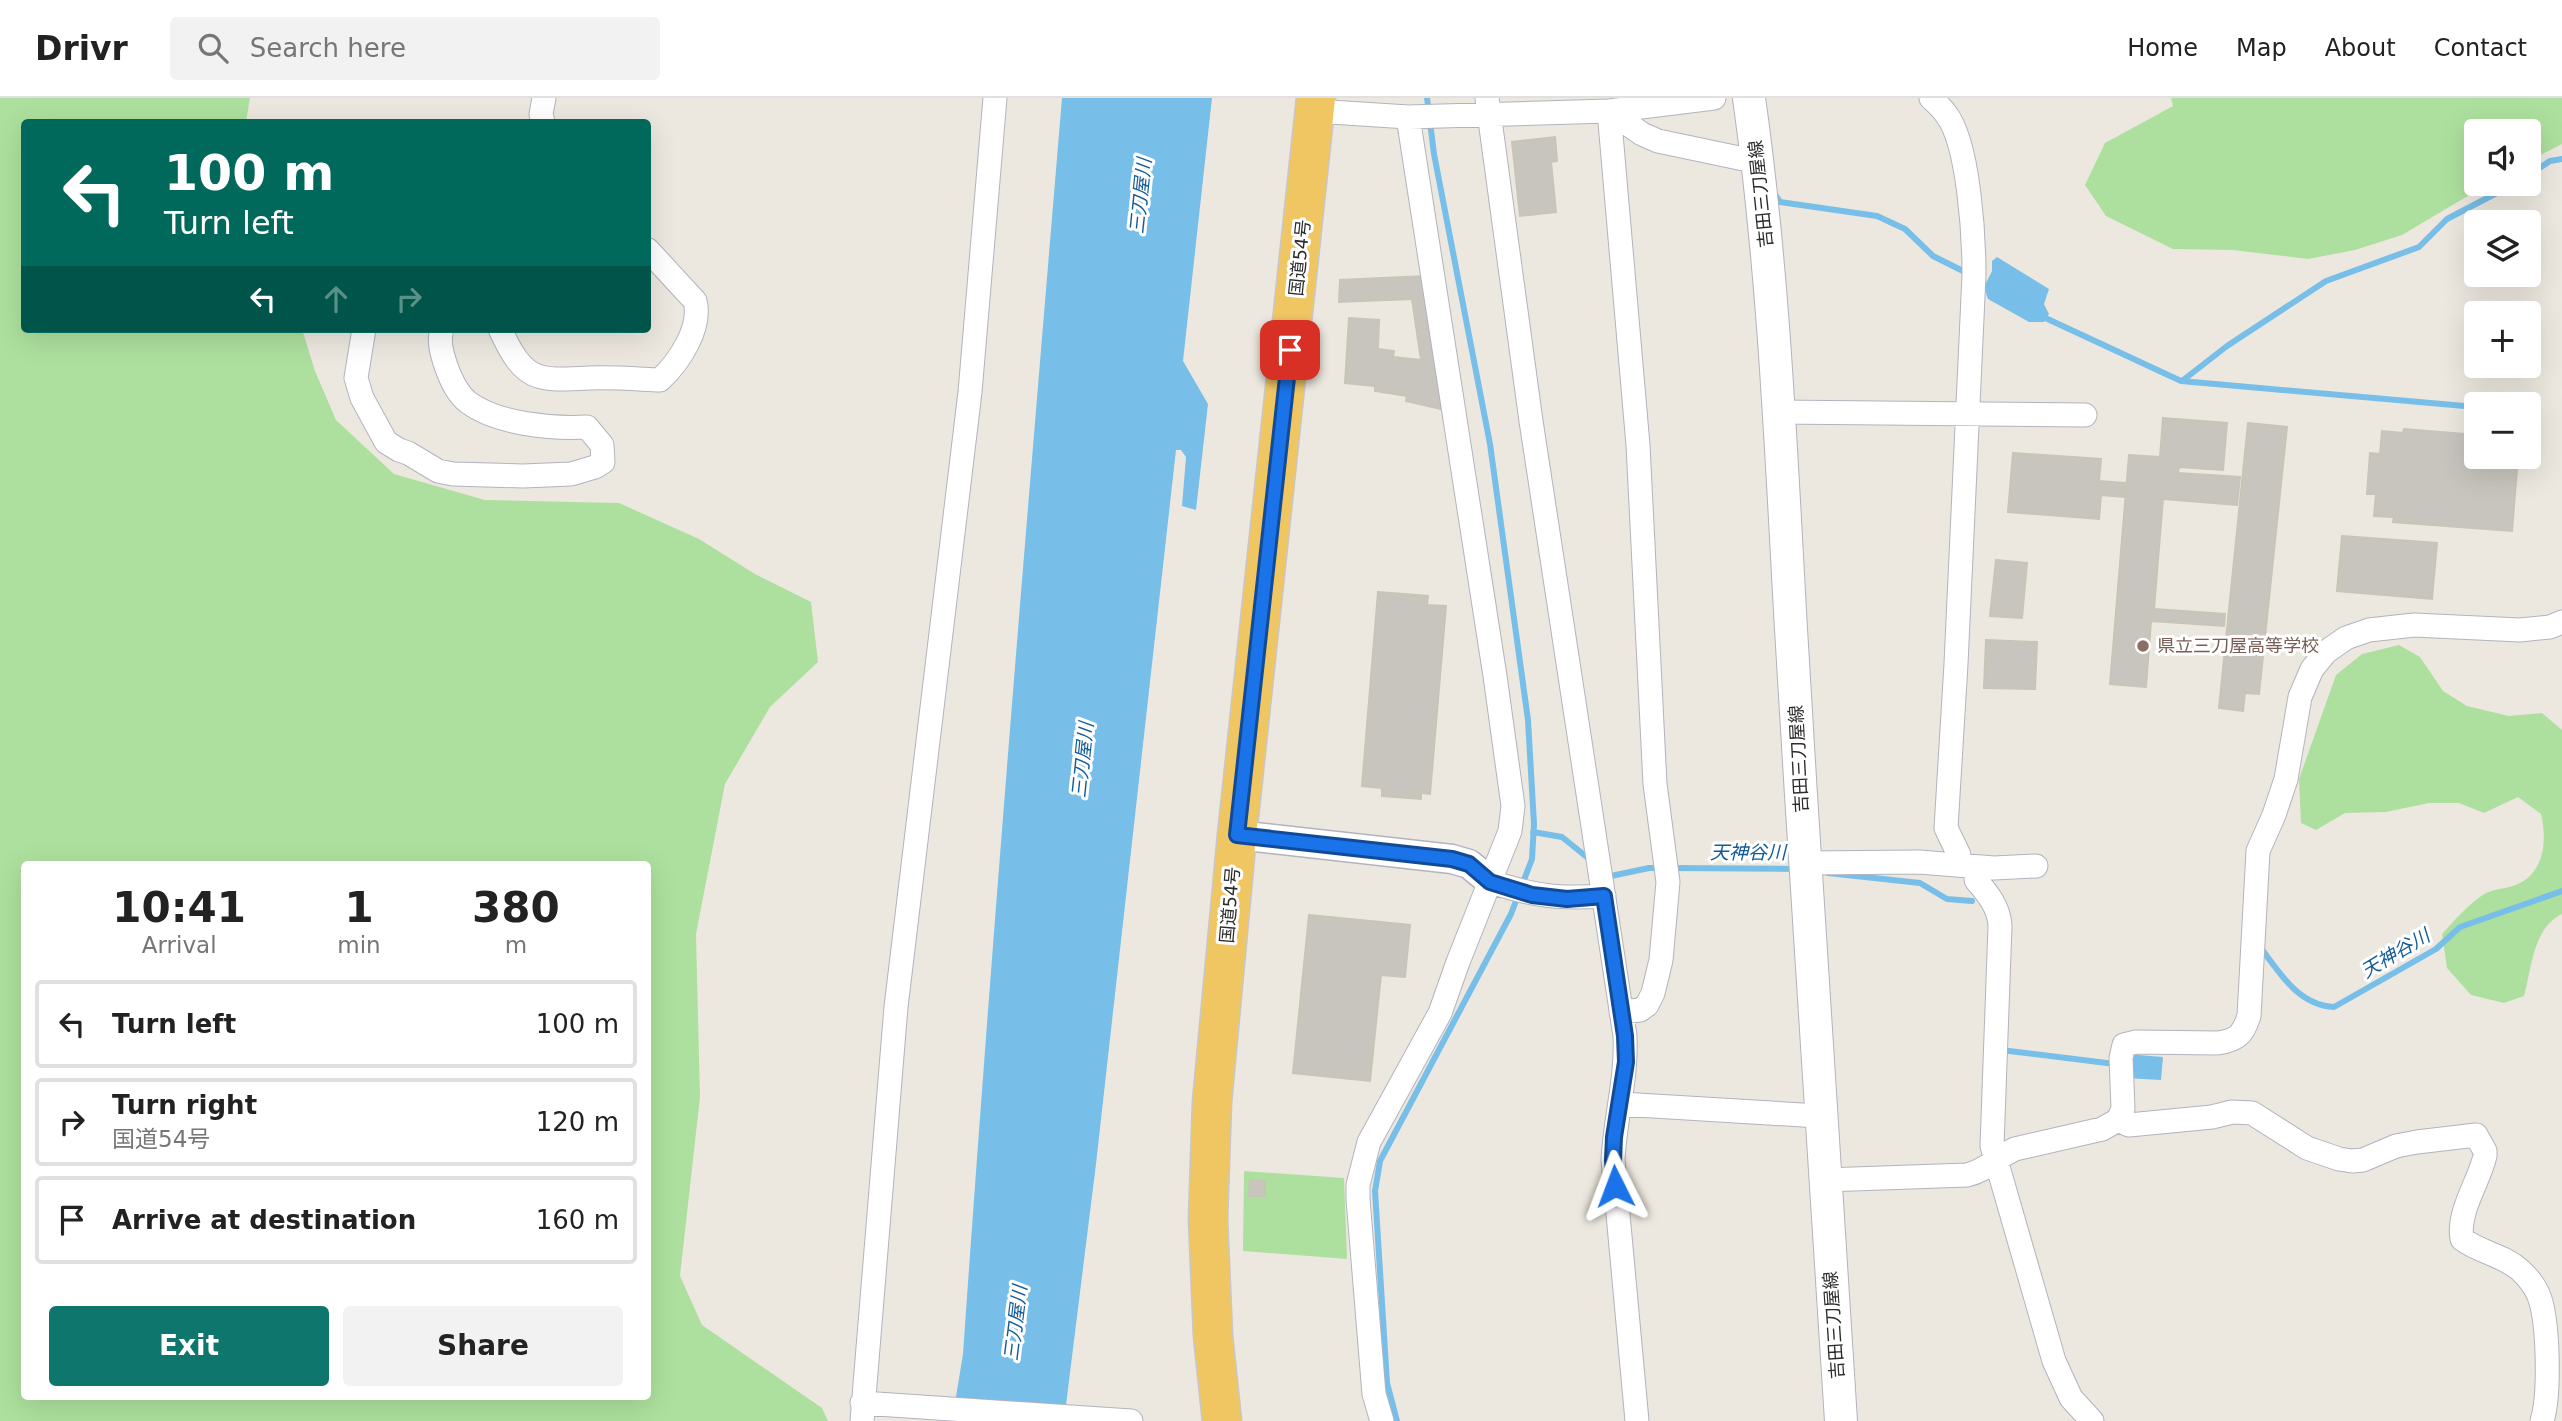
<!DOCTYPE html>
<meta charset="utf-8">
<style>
:root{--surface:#fff;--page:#f2f2f2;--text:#222;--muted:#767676;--line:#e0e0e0;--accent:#0f766e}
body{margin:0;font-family:"DejaVu Sans","Noto Sans JP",sans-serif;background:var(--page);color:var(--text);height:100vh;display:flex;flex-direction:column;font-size:26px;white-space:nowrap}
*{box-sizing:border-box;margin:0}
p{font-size:23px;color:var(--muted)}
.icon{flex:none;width:38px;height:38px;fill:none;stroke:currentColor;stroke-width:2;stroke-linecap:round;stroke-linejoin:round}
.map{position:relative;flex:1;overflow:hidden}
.details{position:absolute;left:21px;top:763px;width:630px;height:539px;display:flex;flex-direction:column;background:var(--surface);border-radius:7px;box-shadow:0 7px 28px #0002}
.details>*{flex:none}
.banner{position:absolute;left:21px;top:21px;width:630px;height:214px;border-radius:7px;box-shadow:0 7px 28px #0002;background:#00695c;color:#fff;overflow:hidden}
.controls{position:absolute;left:2464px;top:21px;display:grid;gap:14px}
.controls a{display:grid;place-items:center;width:77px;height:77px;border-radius:7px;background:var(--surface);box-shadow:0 7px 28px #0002;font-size:35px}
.pin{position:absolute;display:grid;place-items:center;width:60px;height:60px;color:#fff;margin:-30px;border-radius:14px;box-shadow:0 4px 10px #0006}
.me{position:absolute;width:77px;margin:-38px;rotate:357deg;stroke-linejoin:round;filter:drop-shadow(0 0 5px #0008)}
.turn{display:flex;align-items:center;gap:24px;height:147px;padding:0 28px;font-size:32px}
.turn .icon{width:91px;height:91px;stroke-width:2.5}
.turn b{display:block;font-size:49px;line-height:60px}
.lanes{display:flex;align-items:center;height:66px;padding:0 28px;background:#0003;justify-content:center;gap:35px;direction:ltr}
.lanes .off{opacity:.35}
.eta{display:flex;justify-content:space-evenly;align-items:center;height:119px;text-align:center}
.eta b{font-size:42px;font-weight:700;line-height:49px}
.action{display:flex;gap:14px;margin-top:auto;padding:14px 28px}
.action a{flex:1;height:80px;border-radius:7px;background:var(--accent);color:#fff;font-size:28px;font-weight:700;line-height:80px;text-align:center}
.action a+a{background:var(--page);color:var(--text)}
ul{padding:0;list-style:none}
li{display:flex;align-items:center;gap:21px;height:88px;margin:0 14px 10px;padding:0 14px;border:4px solid var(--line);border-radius:7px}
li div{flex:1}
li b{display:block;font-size:26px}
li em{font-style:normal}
header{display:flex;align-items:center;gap:42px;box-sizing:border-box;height:98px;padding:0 35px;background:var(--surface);border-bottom:2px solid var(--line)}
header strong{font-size:33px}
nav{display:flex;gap:38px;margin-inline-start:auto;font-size:24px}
.search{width:490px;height:63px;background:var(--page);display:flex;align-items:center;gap:18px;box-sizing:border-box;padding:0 24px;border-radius:7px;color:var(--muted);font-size:26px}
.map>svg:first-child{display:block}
</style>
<header>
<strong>Drivr</strong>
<div class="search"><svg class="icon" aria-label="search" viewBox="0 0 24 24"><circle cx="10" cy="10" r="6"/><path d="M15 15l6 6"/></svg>Search here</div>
<nav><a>Home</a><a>Map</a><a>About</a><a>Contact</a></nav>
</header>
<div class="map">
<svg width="2562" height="1323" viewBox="0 0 2562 1323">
<rect width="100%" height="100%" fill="#ede8df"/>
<path fill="#ade09e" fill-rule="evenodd" d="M0,0H250L246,24H24V231H302L315,273L336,322L394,376L485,402L619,405L699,441L755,476L811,504L818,564L770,609L725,686L696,836L700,999L680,1178L702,1227L822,1310L828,1323H0ZM24,766H648V1298H24Z
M2171,0H2562V46L2529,63V33H2476V86H2488L2402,137L2355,152L2308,161L2233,152L2173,151L2106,118L2085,87L2105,45L2173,8Z
M2399,547L2420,559L2443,593L2467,608L2509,618L2542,615L2562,632V816C2533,830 2532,869 2524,898L2504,905L2471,897L2447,870L2442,836C2456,821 2469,805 2486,795C2496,790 2508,791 2518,786C2545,774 2547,741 2541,716L2518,699L2484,715L2459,705H2429L2386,714L2345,715L2316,732L2301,725L2299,681L2336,577L2362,556Z
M1244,1073L1344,1080L1347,1161L1243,1153Z"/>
<path fill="#77bfe9" d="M1062,0H1212L1183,263L1208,306L1196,412L1182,408L1186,359L1181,352H1176L1096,1066L1064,1323H952L963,1256C992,837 1027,419 1062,0Z
M1997,159L2049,191L2044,206L2049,216L2044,224H2029L1988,201L1984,189L1992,173V163Z
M2126,956L2163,959L2161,982L2125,980Z"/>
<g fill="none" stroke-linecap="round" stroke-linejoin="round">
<path stroke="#77bfe9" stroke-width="6" d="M2529,77L2550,63L2562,61
M1774,95L1780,104L1877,118L1905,131L1933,158L1969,176
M2039,217L2181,283L2476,309
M2182,283L2227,248L2326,183L2419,149L2447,121L2514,86
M1533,734L1562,739L1593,764
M1671,770L1796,771
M1607,775L1611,778L1649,770H1660
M1828,775L1920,785L1947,801L1972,803
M2261,850C2280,876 2299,907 2334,909L2436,851L2460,829L2562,793
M2001,952L2115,966
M1397,1323L1387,1285L1375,1093L1380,1063L1511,816L1532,761L1534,726L1528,622L1490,346L1434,56L1427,0"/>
</g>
<path fill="#c8c5be" stroke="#c8c4b8" stroke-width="2" d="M1555,39L1557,63L1551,64L1556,114L1520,118L1512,44Z
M1426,178L1445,312L1406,303L1407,298L1375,293V288L1345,285L1349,220L1379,222L1378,251L1394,253L1393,259L1421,262L1412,201L1339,204L1340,182Z
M2163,320L2227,325L2223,372L2179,369L2178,375L2240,379L2237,407L2163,401L2154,511L2225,516L2224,528L2151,523L2146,589L2110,586L2129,357L2160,359Z
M2248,325L2287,329L2259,596L2245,595L2243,613L2219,610Z
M2404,331L2476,337V359H2518L2512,433L2393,424L2394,419L2374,418L2376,396H2367L2370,355L2380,356L2382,333L2403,335Z
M2013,355L2101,361L2099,383L2125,385L2124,399L2101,397L2099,421L2008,414Z
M2342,438L2437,445L2432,501L2337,493Z
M1996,462L2027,465L2022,520L1990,518Z
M1378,494L1428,498L1427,507L1446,508L1430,696L1421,695V701L1382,698V690L1362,688Z
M1986,542L2037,544L2035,591L1984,590Z
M1309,817L1410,827L1405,879L1381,877L1370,983L1293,975Z
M1250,1082L1265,1083V1098H1249Z"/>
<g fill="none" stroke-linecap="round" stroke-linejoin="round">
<g stroke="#b2b3be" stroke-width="25">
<path id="minor" d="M1487,0L1531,323L1625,938C1627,981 1615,1020 1613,1062L1637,1323
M1931,0C1936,5 1942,10 1946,16C1969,45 1974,139 1974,177L1956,566L1946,730L1959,757
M1315,13L1408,19L1609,13L1714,0
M1609,13L1638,347L1655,686L1668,784L1661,862L1653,895L1647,907L1640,912L1621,914
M1609,13L1642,36L1658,43L1758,64
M543,24L541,16L544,0
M364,231L356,280L362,300L386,344L399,352L408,355L438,373L453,376L523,378L571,376L595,369L603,364L602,347L587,329C552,331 498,326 469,305C457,296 451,282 446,268C442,256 438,243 442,231
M500,231C524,283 535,283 589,280C613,279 637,281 660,282C679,264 702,230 695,203L648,152
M1778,314L2085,317
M1805,765L1919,764L1994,770L2036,768
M1976,782C1988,796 1999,809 2000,828L1992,1048L2054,1263L2071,1300L2092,1323
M1491,784C1535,798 1557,801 1604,798
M1621,1006L1819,1018
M2118,1022L2129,1027L2212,1019L2232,1014L2252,1015L2307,1050L2339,1061L2352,1063L2363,1062L2396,1048L2417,1044L2476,1037L2485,1053V1058C2479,1084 2457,1114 2462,1141C2479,1154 2503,1157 2520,1172C2530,1181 2539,1194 2542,1208C2548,1235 2550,1298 2542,1323
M1825,1082L1967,1077C1986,1073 1997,1059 2015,1051L2102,1031L2118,1022L2123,1011L2121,960L2124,947L2136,944L2218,945C2238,942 2243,936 2249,918L2258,753L2274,717L2286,681L2300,599L2312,571L2326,554L2346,540L2369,532L2414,527L2520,532L2550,529L2562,524
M862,1305L1131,1323
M862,1323L896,909L970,294L995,0
M1382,1323L1374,1296L1358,1101V1087L1369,1044L1440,915L1458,864L1510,733L1513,708L1495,578L1408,19"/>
</g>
<g stroke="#b2b3be" stroke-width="31">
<path id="tertiary" d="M1237,737L1452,761L1469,766L1491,784"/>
</g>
<g stroke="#b2b3be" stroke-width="34">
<path id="secondary" d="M1749,0C1774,176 1781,354 1791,531C1807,795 1822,1059 1841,1323"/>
</g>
<g stroke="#c8c8c8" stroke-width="41">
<path id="trunk" d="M1222,1323L1213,1238L1208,1121L1212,1004L1237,737L1316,0"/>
</g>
<use href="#minor" stroke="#fff" stroke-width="23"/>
<use href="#tertiary" stroke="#fff" stroke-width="28"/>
<use href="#secondary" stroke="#fff" stroke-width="32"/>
<use href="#trunk" stroke="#f0c663" stroke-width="38"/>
</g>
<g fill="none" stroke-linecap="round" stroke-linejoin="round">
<g stroke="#114b97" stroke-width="18">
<path id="route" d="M1290,252L1237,737L1452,761L1469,766L1490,784L1532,797L1567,801L1604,798L1625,938L1626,964L1614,1039L1613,1062L1615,1088"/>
</g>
<use href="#route" stroke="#1a73e8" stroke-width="12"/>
</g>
<circle fill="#8d6e63" stroke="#fff" stroke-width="2.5" cx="2143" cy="548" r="7"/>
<g text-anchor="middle" stroke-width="6" stroke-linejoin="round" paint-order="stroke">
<g font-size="18" fill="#2c2c2c" stroke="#fff">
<text transform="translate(1761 96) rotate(-96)" y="6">吉田三刀屋線</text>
<text transform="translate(1300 160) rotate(-84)" y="6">国道54号</text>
<text transform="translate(1799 661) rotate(-93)" y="6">吉田三刀屋線</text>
<text transform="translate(1230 807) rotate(-85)" y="6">国道54号</text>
<text transform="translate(1834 1227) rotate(-94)" y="6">吉田三刀屋線</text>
</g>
<g font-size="18" fill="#785e54" stroke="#fff" text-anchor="start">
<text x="2157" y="554">県立三刀屋高等学校</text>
</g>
<g font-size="19" font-style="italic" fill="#145c98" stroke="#fff">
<text transform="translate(1140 98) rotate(-84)" y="7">三刀屋川</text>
<text transform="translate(1082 662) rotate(-84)" y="7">三刀屋川</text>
<text x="1748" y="761">天神谷川</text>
<text transform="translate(2395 855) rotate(-31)" y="7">天神谷川</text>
<text transform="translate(1015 1225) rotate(-83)" y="7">三刀屋川</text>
</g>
</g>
</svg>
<div class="controls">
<a><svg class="icon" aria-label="sound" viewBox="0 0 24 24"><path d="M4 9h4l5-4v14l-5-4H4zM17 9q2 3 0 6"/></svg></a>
<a><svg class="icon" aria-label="layers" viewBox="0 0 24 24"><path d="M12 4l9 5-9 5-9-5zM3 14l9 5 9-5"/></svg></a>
<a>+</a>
<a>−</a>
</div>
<div class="pin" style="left:1290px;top:252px;background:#d93025"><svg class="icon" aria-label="arrive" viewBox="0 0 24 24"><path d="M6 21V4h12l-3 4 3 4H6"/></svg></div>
<svg class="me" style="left:1615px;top:1088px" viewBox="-20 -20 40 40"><path d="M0-17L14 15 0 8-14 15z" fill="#1a73e8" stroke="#fff" stroke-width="4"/></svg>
<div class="banner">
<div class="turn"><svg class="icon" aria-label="left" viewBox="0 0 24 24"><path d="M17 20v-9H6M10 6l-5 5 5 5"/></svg><div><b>100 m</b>Turn left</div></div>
<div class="lanes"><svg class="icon" aria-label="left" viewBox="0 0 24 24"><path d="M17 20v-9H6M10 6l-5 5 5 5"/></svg><svg class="icon off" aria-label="ahead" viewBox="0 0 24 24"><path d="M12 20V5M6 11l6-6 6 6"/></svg><svg class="icon off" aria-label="right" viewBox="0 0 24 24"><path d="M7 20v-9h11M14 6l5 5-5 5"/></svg></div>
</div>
<section class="details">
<div class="eta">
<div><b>10:41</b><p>Arrival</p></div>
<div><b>1</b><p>min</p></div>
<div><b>380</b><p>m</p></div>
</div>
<ul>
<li><svg class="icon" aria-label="left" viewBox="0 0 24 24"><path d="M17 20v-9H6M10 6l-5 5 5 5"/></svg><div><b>Turn left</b></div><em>100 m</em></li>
<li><svg class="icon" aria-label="right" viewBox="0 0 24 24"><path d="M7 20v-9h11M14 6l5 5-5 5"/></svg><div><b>Turn right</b><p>国道54号</p></div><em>120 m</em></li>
<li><svg class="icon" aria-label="arrive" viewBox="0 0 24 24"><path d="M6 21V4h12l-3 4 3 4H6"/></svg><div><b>Arrive at destination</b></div><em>160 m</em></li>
</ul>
<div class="action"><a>Exit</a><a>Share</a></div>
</section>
</div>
